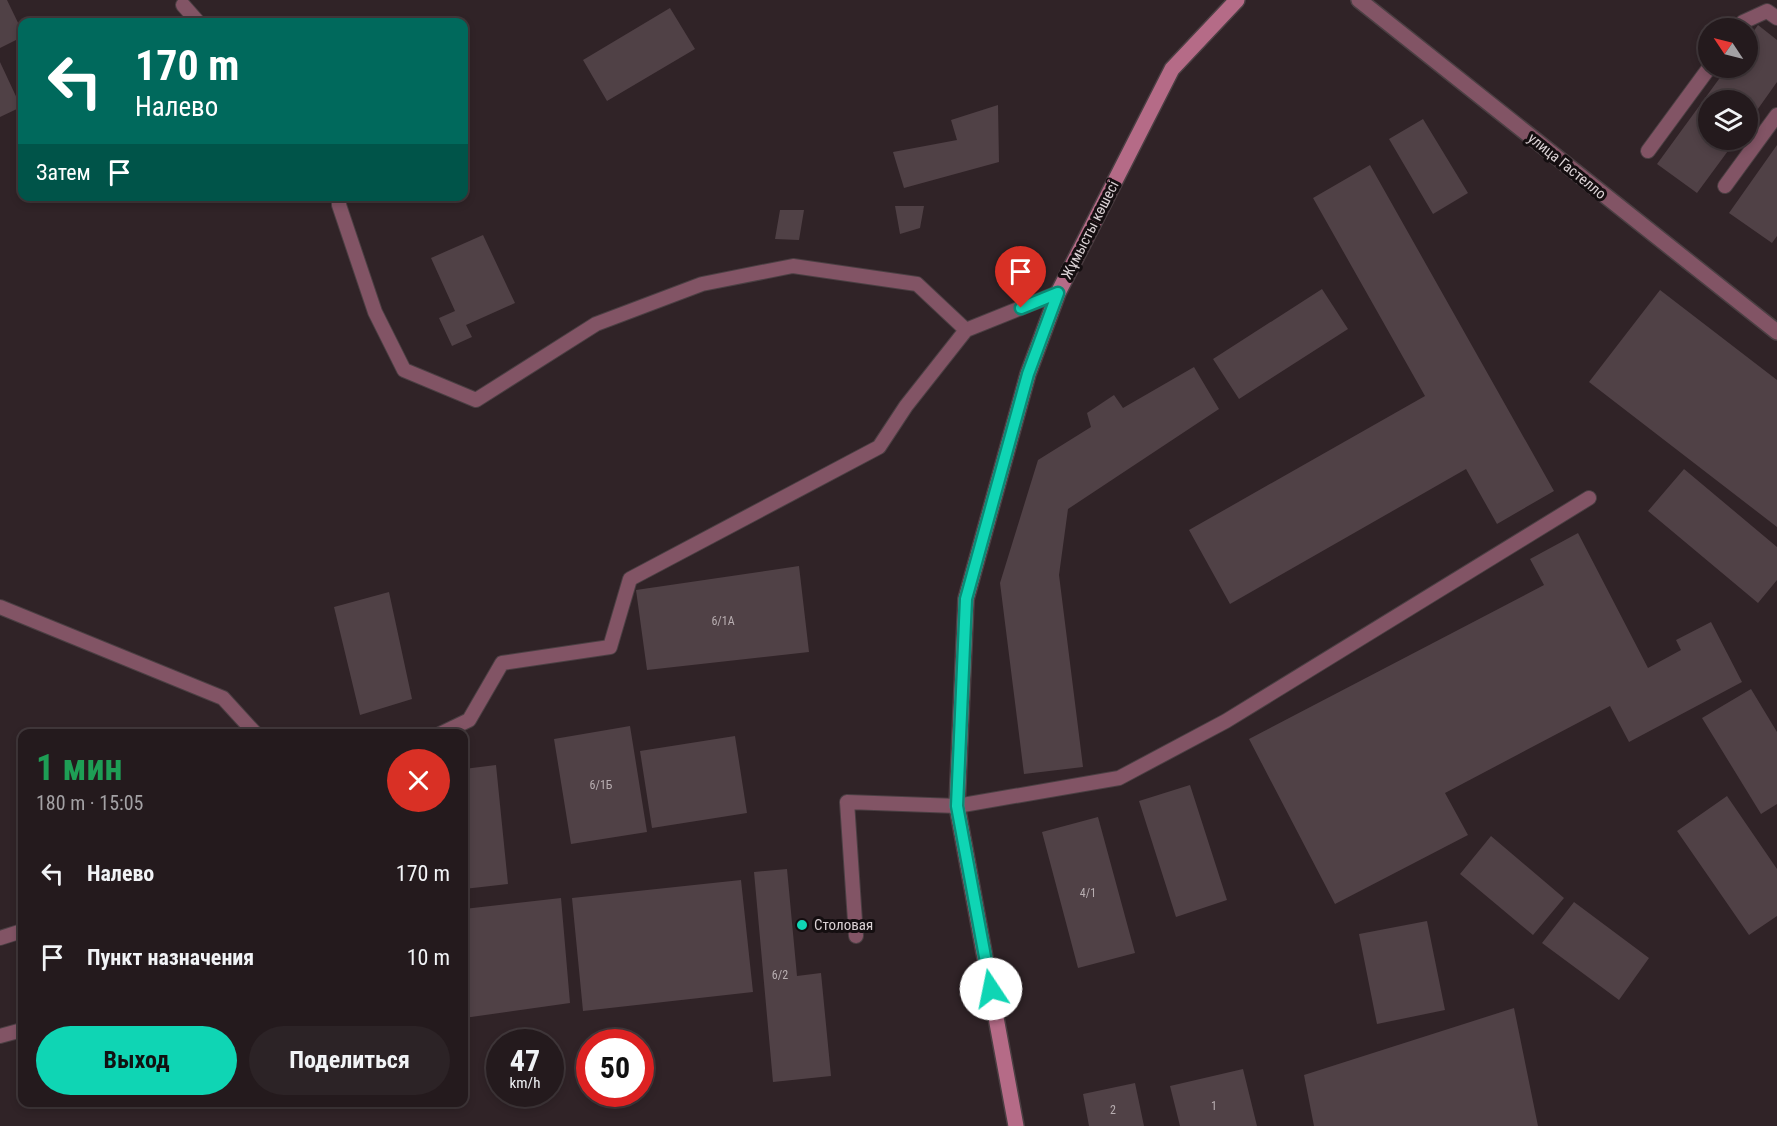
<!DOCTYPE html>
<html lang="ru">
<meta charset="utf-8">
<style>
:root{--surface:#241a1d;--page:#2c2326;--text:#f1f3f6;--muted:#a3a1a4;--line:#41383b;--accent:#0fd5b4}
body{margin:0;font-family:"Roboto Condensed",sans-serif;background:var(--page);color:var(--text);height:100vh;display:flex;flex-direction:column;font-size:22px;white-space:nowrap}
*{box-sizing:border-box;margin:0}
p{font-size:20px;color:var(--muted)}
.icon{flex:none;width:33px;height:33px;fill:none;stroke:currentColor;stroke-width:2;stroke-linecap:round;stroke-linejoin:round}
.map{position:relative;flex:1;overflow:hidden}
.panel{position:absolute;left:18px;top:729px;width:450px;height:378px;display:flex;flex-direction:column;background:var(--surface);border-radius:12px;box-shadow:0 3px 9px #0003,0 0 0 2px var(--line)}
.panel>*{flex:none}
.hud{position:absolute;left:18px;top:18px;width:450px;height:183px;border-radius:12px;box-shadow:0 3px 9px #0003,0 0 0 2px var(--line);background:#00695c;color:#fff;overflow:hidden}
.needle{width:39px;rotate:305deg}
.fabs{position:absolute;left:1698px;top:18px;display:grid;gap:12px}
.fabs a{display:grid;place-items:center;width:60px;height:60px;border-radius:50%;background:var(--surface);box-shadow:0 3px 9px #0003,0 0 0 2px var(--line);font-size:30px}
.speed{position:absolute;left:486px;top:1029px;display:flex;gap:12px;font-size:30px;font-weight:700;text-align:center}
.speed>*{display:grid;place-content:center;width:78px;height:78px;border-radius:50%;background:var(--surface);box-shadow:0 3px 9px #0003,0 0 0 2px var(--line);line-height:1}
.speed small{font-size:15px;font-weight:400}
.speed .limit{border:9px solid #d22;background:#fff;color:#111}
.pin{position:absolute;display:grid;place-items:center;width:51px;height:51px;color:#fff;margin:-62px -26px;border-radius:50% 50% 50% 0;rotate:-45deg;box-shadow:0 0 6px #0007}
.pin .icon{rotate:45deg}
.me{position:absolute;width:66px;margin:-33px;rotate:349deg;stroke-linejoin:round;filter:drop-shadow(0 0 4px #0008)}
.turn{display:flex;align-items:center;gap:21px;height:126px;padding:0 18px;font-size:27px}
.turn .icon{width:78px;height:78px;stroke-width:2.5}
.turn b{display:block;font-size:42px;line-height:51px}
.then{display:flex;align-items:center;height:57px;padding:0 18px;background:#0003;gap:12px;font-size:22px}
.round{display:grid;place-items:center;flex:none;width:63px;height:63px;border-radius:32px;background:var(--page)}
.headline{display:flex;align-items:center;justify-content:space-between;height:102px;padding:0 18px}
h1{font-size:36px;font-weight:700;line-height:45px;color:#1e9e55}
.primary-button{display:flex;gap:12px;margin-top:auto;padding:12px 18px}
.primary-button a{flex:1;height:69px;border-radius:36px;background:var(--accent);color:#111;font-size:24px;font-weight:700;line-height:69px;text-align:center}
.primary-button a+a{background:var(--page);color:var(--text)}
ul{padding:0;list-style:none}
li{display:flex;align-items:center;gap:18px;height:84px;padding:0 18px}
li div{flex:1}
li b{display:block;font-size:22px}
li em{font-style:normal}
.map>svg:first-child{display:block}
</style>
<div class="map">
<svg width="1777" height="1126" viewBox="0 0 1777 1126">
<rect width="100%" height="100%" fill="#302327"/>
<path fill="#504146" d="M0,0H7L22,31V37L0,48Z
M670,8L695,49L607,101L583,60Z
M1758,25L1777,40V82L1748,123V100H1708V140H1736L1697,193L1657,164L1727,68H1748V39Z
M0,62L21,107L0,117Z
M998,105L999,162L904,188L893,152L957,140L951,120Z
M1423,119L1468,193L1433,214L1389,139Z
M1777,145V236L1772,243L1729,213Z
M1370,165L1554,491L1497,524L1466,469L1230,604L1189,530L1425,396L1313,198Z
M895,206H924L920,228L900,234Z
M780,210H804L799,240L775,239Z
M483,235L515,303L466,325L472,337L452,346L439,318L455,311L431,258Z
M1322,289L1348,329L1239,399L1213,359Z
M1660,290L1777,380V527L1589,382Z
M1194,367L1219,409L1068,509L1059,575L1083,767L1024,774L1000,583L1038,460L1091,427L1087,413L1114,395L1123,408Z
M1684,469L1777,547V580L1758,603L1648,511Z
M1578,533L1648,668L1681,650L1676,640L1711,622L1742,682L1629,742L1610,706L1445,793L1468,835L1335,904L1249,739L1544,585L1530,559Z
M799,566L809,652L647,670L636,590Z
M389,592L412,699L360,715L334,607Z
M1751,689L1777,732V804L1761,814L1702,718Z
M630,726L647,832L571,844L554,739Z
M735,736L747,813L652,828L640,751Z
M496,765L508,884L464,889V769Z
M1190,785L1227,900L1176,917L1139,801Z
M1727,796L1777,869V916L1749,935L1677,831Z
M1098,817L1135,953L1078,968L1042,832Z
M1491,836L1564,898L1533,935L1460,874Z
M787,869L797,976L821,973L831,1076L773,1082L754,872Z
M741,880L753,992L583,1011L572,898Z
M561,898L570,1003L464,1018V909Z
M1574,902L1649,958L1619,1000L1542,943Z
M1427,921L1445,1010L1377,1024L1359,934Z
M1514,1008L1538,1126H1314L1304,1075Z
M1243,1069L1257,1126H1180L1170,1086Z
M1135,1083L1144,1126H1089L1083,1094Z"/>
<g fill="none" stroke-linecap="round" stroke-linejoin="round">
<g stroke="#4b3f43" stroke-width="16">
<path id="lane" d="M183,5L198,22
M1738,28L1743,22L1767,11L1777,18
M1648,151L1709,68
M1725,186L1777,115
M339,196V205L375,312L404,370L476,400L596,324L702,284L793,266L917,284L966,330
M0,607L223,698L256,734
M440,734L469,720L502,663L610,647L630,579L879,447L906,406L966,330L1058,293
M856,936L847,802L957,806L1119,778L1226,721L1589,498
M0,938L22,931
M0,1036L22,1030"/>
</g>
<g stroke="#4b3f43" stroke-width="18">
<path id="street" d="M1359,0L1777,332"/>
</g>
<g stroke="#4b3f43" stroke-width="18">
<path id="secondary" d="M1016,1126L957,806L966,599L1028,374L1058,293L1172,69L1237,0"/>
</g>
<use href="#lane" stroke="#825465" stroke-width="14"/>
<use href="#street" stroke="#825465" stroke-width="15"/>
<use href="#secondary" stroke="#b56b87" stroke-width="15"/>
</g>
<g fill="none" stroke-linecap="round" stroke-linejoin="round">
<g stroke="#0a8a75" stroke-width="15">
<path id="route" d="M991,989L957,806L966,599L1028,374L1058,293L1021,308"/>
</g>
<use href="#route" stroke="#0fd5b4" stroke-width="10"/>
</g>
<circle fill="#0fd5b4" stroke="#140e10" stroke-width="2" cx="802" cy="925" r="6"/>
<g text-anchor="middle" stroke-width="6" stroke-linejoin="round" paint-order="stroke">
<g font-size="12" fill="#b8aeb1">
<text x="723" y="625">6/1А</text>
<text x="601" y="789">6/1Б</text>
<text x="1088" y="897">4/1</text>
<text x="780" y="979">6/2</text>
<text x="1214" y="1110">1</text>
<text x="1113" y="1114">2</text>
</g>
<g font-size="15" fill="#dbd2d5" stroke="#140e10">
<text transform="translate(1567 166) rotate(39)" y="5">улица Гастелло</text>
<text transform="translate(1090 230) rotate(-63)" y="5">Жұмысты көшесі</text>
</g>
<g font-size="15" fill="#dbd2d5" stroke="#140e10" text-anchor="start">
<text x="814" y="930">Столовая</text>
</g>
</g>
</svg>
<div class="fabs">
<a><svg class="needle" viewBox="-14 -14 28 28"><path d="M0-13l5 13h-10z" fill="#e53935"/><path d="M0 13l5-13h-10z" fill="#a3a1a4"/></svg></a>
<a><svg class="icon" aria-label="layers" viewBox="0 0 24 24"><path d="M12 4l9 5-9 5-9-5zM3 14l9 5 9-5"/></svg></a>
</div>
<div class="speed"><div>47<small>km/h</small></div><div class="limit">50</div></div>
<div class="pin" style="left:1021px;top:308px;background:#d93025"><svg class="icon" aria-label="arrive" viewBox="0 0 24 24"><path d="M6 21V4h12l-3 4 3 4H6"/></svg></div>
<svg class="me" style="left:991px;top:989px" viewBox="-20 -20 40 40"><circle r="19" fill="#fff"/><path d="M0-13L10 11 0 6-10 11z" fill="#0fd5b4"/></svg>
<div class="hud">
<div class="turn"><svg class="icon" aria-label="left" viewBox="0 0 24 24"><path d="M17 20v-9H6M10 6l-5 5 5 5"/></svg><div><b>170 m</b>Налево</div></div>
<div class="then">Затем<svg class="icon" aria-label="arrive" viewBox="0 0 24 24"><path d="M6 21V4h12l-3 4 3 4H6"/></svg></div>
</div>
<section class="panel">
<div class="headline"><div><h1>1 мин</h1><p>180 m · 15:05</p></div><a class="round" style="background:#d93025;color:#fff"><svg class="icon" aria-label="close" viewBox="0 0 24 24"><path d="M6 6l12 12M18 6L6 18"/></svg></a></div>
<ul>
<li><svg class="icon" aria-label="left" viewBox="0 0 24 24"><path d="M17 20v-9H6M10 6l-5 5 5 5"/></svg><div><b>Налево</b></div><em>170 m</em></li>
<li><svg class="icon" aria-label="arrive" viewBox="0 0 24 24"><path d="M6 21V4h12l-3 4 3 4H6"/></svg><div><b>Пункт назначения</b></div><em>10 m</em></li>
</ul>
<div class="primary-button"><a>Выход</a><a>Поделиться</a></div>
</section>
</div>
